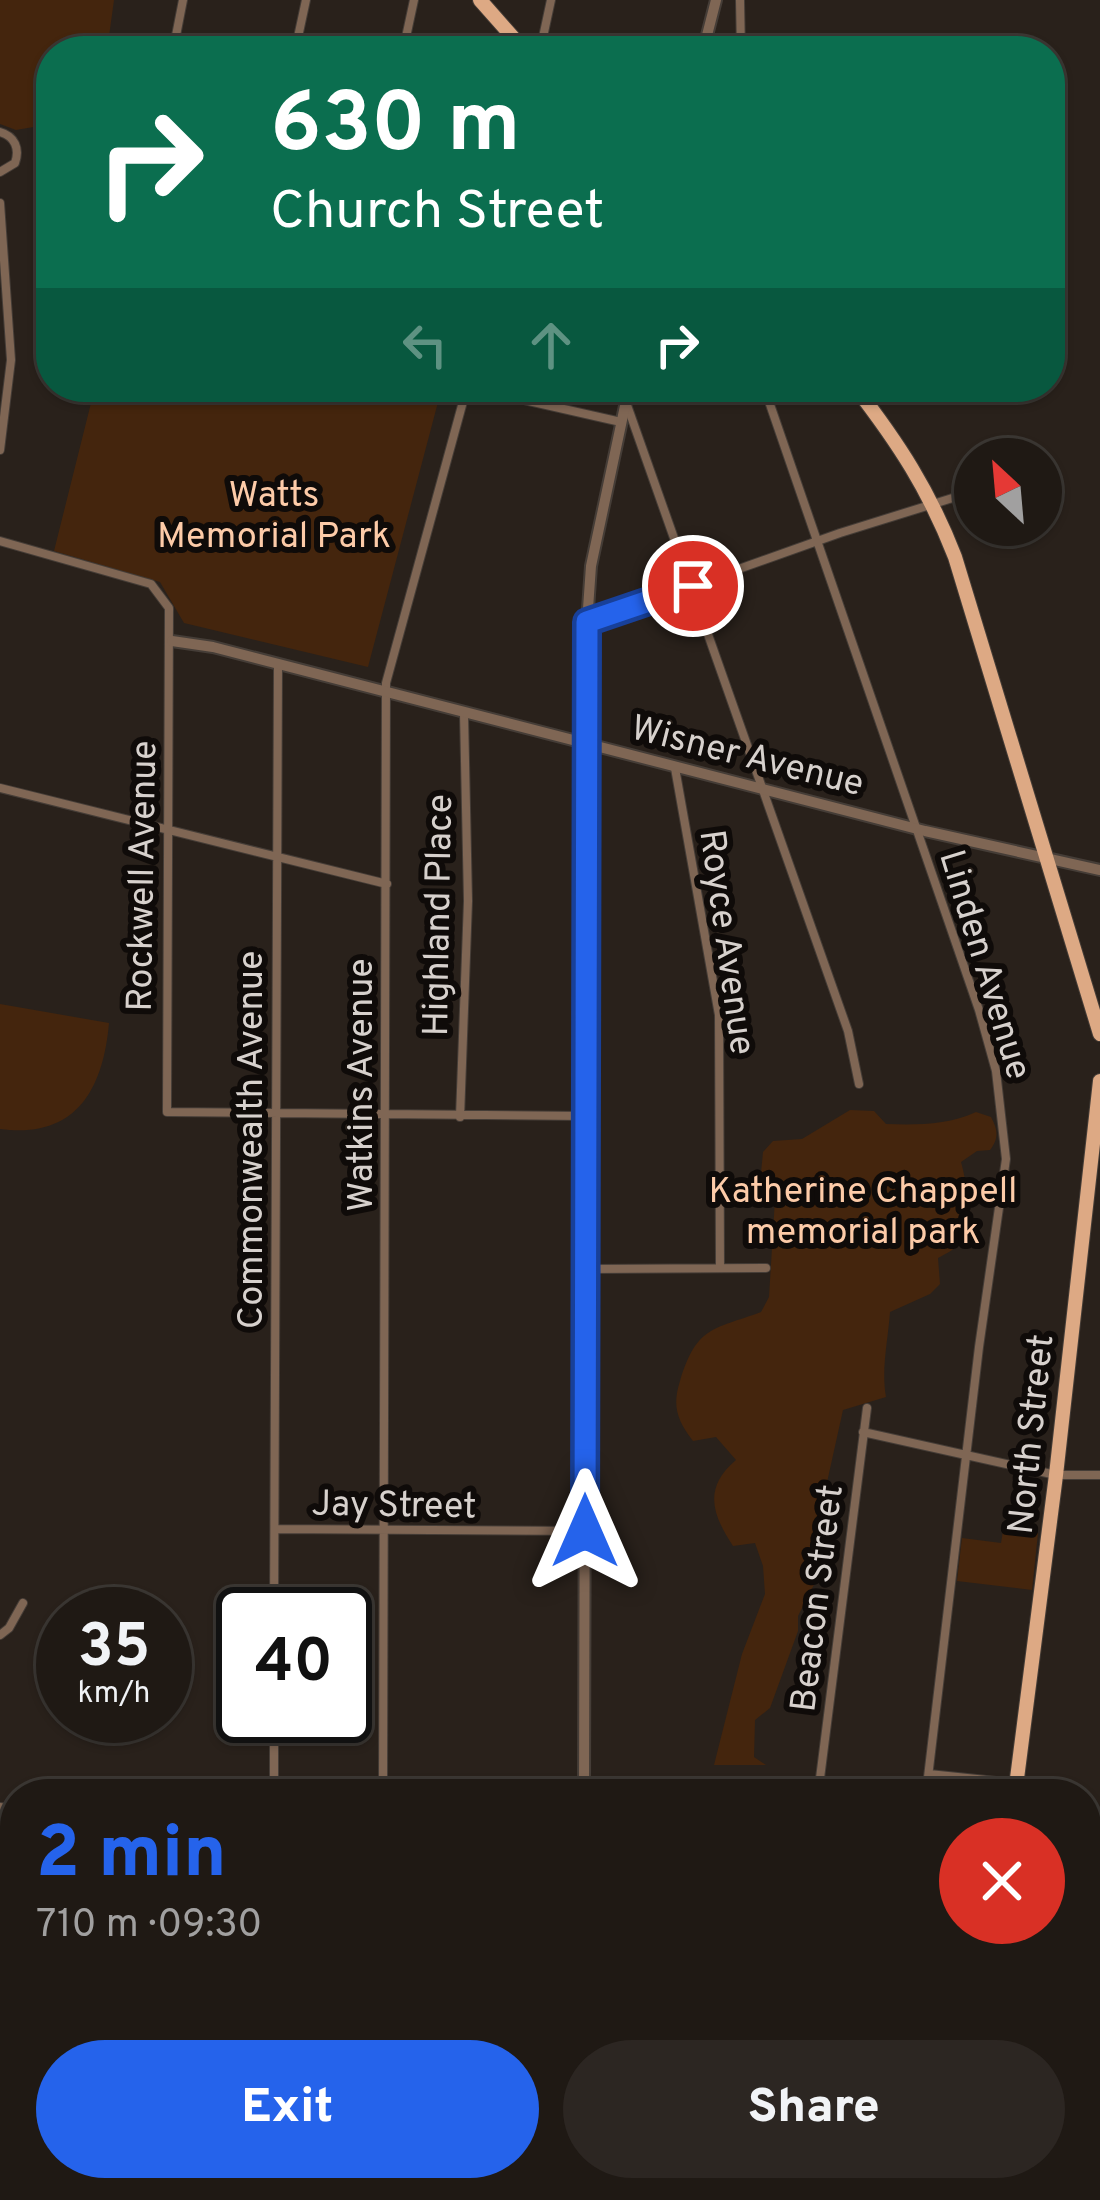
<!DOCTYPE html>
<meta charset="utf-8">
<style>
:root{--surface:#1f1914;--page:#2c2622;--text:#f1f3f6;--muted:#a1a0a0;--line:#3c3834;--accent:#2563eb}
body{margin:0;font-family:Overpass,sans-serif;background:var(--page);color:var(--text);height:100vh;display:flex;flex-direction:column;font-size:45px;white-space:nowrap}
*{box-sizing:border-box;margin:0}
p{font-size:39px;color:var(--muted)}
.icon{flex:none;width:66px;height:66px;fill:none;stroke:currentColor;stroke-width:2;stroke-linecap:round;stroke-linejoin:round}
.map{position:relative;flex:1;overflow:hidden}
.details{position:absolute;left:0px;top:1779px;width:1101px;height:423px;display:flex;flex-direction:column;background:var(--surface);border-radius:48px 48px 0 0;box-shadow:0 3px 9px #0004,0 0 0 3px var(--line)}
.details>*{flex:none}
.top-card{position:absolute;left:36px;top:36px;width:1029px;height:366px;border-radius:48px;box-shadow:0 3px 9px #0004,0 0 0 3px var(--line);background:#0b6e4f;color:#fff;overflow:hidden}
.needle{width:78px;rotate:334deg}
.buttons{position:absolute;left:954px;top:438px;display:grid;gap:24px}
.buttons a{display:grid;place-items:center;width:108px;height:108px;border-radius:50%;background:var(--surface);box-shadow:0 3px 9px #0004,0 0 0 3px var(--line);font-size:60px}
.speed{position:absolute;left:36px;top:1587px;display:flex;gap:24px;font-size:60px;font-weight:700;text-align:center}
.speed>*{display:grid;place-content:center;width:156px;height:156px;border-radius:50%;background:var(--surface);box-shadow:0 3px 9px #0004,0 0 0 3px var(--line);line-height:1}
.speed small{font-size:30px;font-weight:400}
.speed .limit{border:6px solid #111;border-radius:18px;background:#fff;color:#111}
.pin{position:absolute;display:grid;place-items:center;width:102px;height:102px;color:#fff;margin:-51px;border:6px solid #fff;border-radius:50%;box-shadow:0 3px 12px #0007}
.me{position:absolute;width:132px;margin:-66px;rotate:0deg;stroke-linejoin:round;filter:drop-shadow(0 0 9px #0008)}
.turn{display:flex;align-items:center;gap:42px;height:252px;padding:0 36px;font-size:54px}
.turn .icon{width:156px;height:156px;stroke-width:2.5}
.turn b{display:block;font-size:84px;line-height:102px}
.lanes{display:flex;align-items:center;height:114px;padding:0 36px;background:#0003;justify-content:center;gap:60px;direction:ltr}
.lanes .off{opacity:.35}
.round{display:grid;place-items:center;flex:none;width:126px;height:126px;border-radius:63px;background:var(--page)}
.overview{display:flex;align-items:center;justify-content:space-between;height:204px;padding:0 36px}
h1{font-size:72px;font-weight:800;line-height:90px;color:var(--accent)}
.button{display:flex;gap:24px;margin-top:auto;padding:24px 36px}
.button a{flex:1;height:138px;border-radius:72px;background:var(--accent);color:#fff;font-size:48px;font-weight:800;line-height:138px;text-align:center}
.button a+a{background:var(--page);color:var(--text)}
.map>svg:first-child{display:block}
</style>
<div class="map">
<svg width="1100" height="2200" viewBox="0 0 1100 2200">
<rect width="100%" height="100%" fill="#29211b"/>
<path fill="#44250d" d="M0,0H114L107,51H51V124L16,130L0,124Z
M95,387H442L368,667L184,623L160,582L54,551Z
M0,1004L109,1023C103,1091 75,1139 0,1129Z
M850,1110L874,1111L886,1124C917,1125 948,1125 976,1112L991,1117C998,1130 999,1138 990,1150L977,1151L961,1162C967,1183 972,1220 961,1240C957,1249 947,1253 938,1258L940,1284L930,1294L890,1312C888,1341 881,1369 886,1397L843,1410L818,1523L823,1567L798,1616V1631L770,1708L755,1720L754,1757L766,1765H714L742,1654L765,1594L763,1566L755,1543L733,1546C712,1514 703,1488 736,1460L716,1437L693,1441C677,1420 672,1406 680,1381C697,1326 712,1330 761,1312L769,1297L776,1183L761,1173L763,1152L773,1141L802,1139Z
M1003,1531L1038,1533L1032,1590L957,1581L962,1538L1001,1543Z
M1100,2047V2200H1043L1044,2187H1086V2060Z"/>
<g fill="none" stroke-linecap="round" stroke-linejoin="round">
<g stroke="#453d37" stroke-width="10">
<path id="minor" d="M740,0L741,51
M173,51L183,0
M295,51L306,0
M403,51L414,0
M540,51L551,0
M0,132C15,136 20,149 15,163L0,172
M0,203L11,360L0,450
M764,387L979,1010L996,1071L1006,1159L979,1347L926,1794
M627,405L848,1031L859,1084
M1041,474L1054,470
M0,541L151,584L169,608L167,1112L585,1116
M587,623L840,533L975,491
M675,768L719,1015L720,1268
M0,788L387,884
M460,1117L468,901L464,714
M586,1269L766,1268
M863,1432L1056,1475H1100
M275,1529L585,1531
M274,1614L278,665
M0,1635L9,1628L23,1603
M929,1774L1015,1783
M274,1794V1716
M383,1794L386,683L467,387L621,422
M818,1794L867,1408
M0,1807L15,1809
M0,2002L15,2006
M1086,2014L1100,2016
M0,2095L15,2042
M737,2187L768,2200
M91,2200L95,2187
M204,2200L207,2187
M316,2200L319,2187
M858,2200L861,2187"/>
</g>
<g stroke="#453d37" stroke-width="14">
<path id="tertiary" d="M703,51L716,0
M172,641L213,647L925,831L1100,870
M584,1794L587,623L591,566L629,387
M583,2200V2187"/>
</g>
<g stroke="#453d37" stroke-width="15">
<path id="secondary" d="M969,2200V2187"/>
</g>
<g stroke="#453d37" stroke-width="16">
<path id="primary" d="M480,0L525,51
M855,387C899,444 929,490 955,557L1100,1034
M1015,1794L1056,1475L1100,1081
M1086,2046L1100,2034
M916,2200L930,2187"/>
</g>
<use href="#minor" stroke="#7f6654" stroke-width="8"/>
<use href="#tertiary" stroke="#7f6654" stroke-width="10"/>
<use href="#secondary" stroke="#b48c6f" stroke-width="12"/>
<use href="#primary" stroke="#dda984" stroke-width="14"/>
</g>
<g fill="none" stroke-linecap="round" stroke-linejoin="round">
<g stroke="#184099" stroke-width="30">
<path id="route" d="M585,1531L587,622L693,586"/>
</g>
<use href="#route" stroke="#2563eb" stroke-width="21"/>
</g>
<g text-anchor="middle" stroke-width="12" stroke-linejoin="round" paint-order="stroke">
<g font-size="36" fill="#fdcba8" stroke="#0f0b09">
<text x="274" y="506">Watts<tspan x="274" dy="41">Memorial Park</tspan></text>
<text x="863" y="1202">Katherine Chappell<tspan x="863" dy="41">memorial park</tspan></text>
</g>
<g font-size="36" fill="#d7d1cd" stroke="#0f0b09">
<text transform="translate(748 754) rotate(14)" y="13">Wisner Avenue</text>
<text transform="translate(140 876) rotate(-89)" y="13">Rockwell Avenue</text>
<text transform="translate(436 915) rotate(-89)" y="13">Highland Place</text>
<text transform="translate(729 942) rotate(82)" y="13">Royce Avenue</text>
<text transform="translate(987 964) rotate(73)" y="13">Linden Avenue</text>
<text transform="translate(359 1085) rotate(-90)" y="13">Watkins Avenue</text>
<text transform="translate(249 1140) rotate(-90)" y="13">Commonwealth Avenue</text>
<text transform="translate(1029 1434) rotate(-84)" y="13">North Street</text>
<text transform="translate(394 1503) rotate(1)" y="13">Jay Street</text>
<text transform="translate(815 1598) rotate(-83)" y="13">Beacon Street</text>
</g>
</g>
</svg>
<div class="buttons">
<a><svg class="needle" viewBox="-14 -14 28 28"><path d="M0-13l5 13h-10z" fill="#e53935"/><path d="M0 13l5-13h-10z" fill="#a1a0a0"/></svg></a>
</div>
<div class="speed"><div>35<small>km/h</small></div><div class="limit">40</div></div>
<div class="pin" style="left:693px;top:586px;background:#d93025"><svg class="icon" aria-label="arrive" viewBox="0 0 24 24"><path d="M6 21V4h12l-3 4 3 4H6"/></svg></div>
<svg class="me" style="left:585px;top:1531px" viewBox="-20 -20 40 40"><path d="M0-17L14 15 0 8-14 15z" fill="#2563eb" stroke="#fff" stroke-width="4"/></svg>
<div class="top-card">
<div class="turn"><svg class="icon" aria-label="right" viewBox="0 0 24 24"><path d="M7 20v-9h11M14 6l5 5-5 5"/></svg><div><b>630 m</b>Church Street</div></div>
<div class="lanes"><svg class="icon off" aria-label="left" viewBox="0 0 24 24"><path d="M17 20v-9H6M10 6l-5 5 5 5"/></svg><svg class="icon off" aria-label="ahead" viewBox="0 0 24 24"><path d="M12 20V5M6 11l6-6 6 6"/></svg><svg class="icon" aria-label="right" viewBox="0 0 24 24"><path d="M7 20v-9h11M14 6l5 5-5 5"/></svg></div>
</div>
<section class="details">
<div class="overview"><div><h1>2 min</h1><p>710 m · 09:30</p></div><a class="round" style="background:#d93025;color:#fff"><svg class="icon" aria-label="close" viewBox="0 0 24 24"><path d="M6 6l12 12M18 6L6 18"/></svg></a></div>
<div class="button"><a>Exit</a><a>Share</a></div>
</section>
</div>
